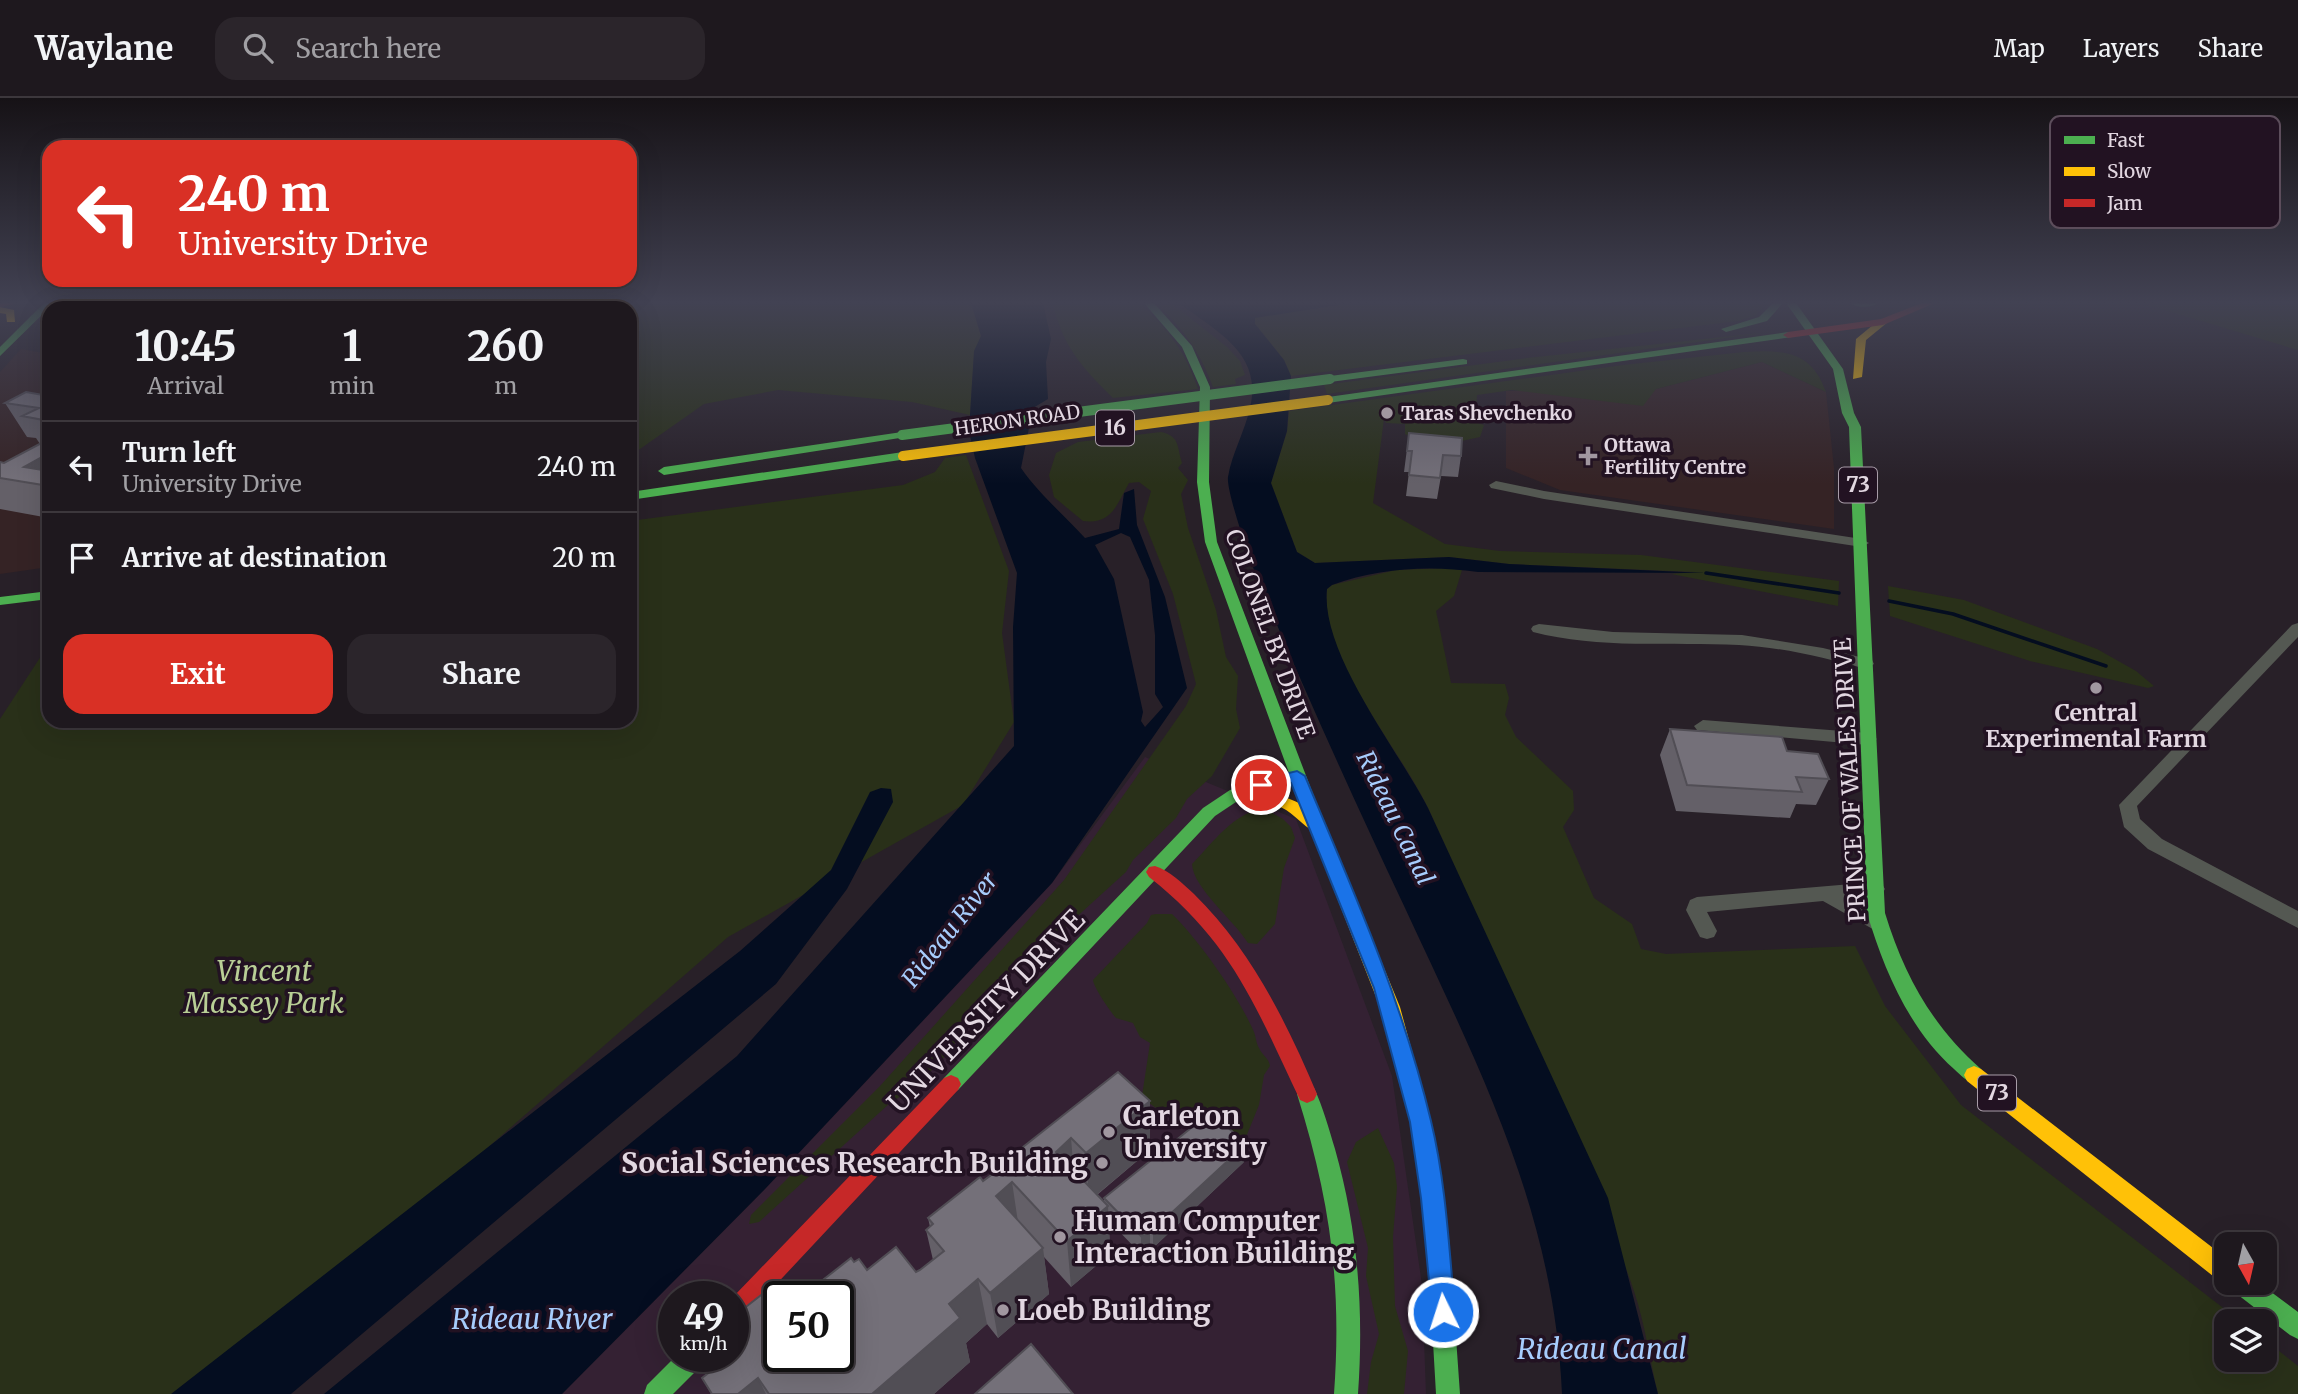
<!DOCTYPE html>
<style>
:root{--surface:#1e181e;--page:#2b252b;--text:#f1f3f6;--muted:#a1a0a4;--line:#3c373c;--accent:#d93025}
body{margin:0;font-family:Merriweather,serif;background:var(--page);color:var(--text);height:100vh;display:flex;flex-direction:column;font-size:26px;white-space:nowrap}
*{box-sizing:border-box;margin:0}
p{font-size:23px;color:var(--muted)}
.icon{flex:none;width:38px;height:38px;fill:none;stroke:currentColor;stroke-width:2;stroke-linecap:round;stroke-linejoin:round}
.map{position:relative;flex:1;overflow:hidden}
.drawer{position:absolute;left:42px;top:203px;width:595px;height:427px;display:flex;flex-direction:column;background:var(--surface);border-radius:21px;box-shadow:0 7px 28px #0002,0 0 0 2px var(--line)}
.drawer>*{flex:none}
.hud{position:absolute;left:42px;top:42px;width:595px;height:147px;border-radius:21px;box-shadow:0 7px 28px #0002,0 0 0 2px var(--line);background:#d93025;color:#fff;overflow:hidden}
.needle{width:46px;rotate:172deg}
.buttons{position:absolute;left:2214px;top:1134px;display:grid;gap:14px}
.buttons a{display:grid;place-items:center;width:63px;height:63px;border-radius:14px;background:var(--surface);box-shadow:0 7px 28px #0002,0 0 0 2px var(--line);font-size:35px}
.speed{position:absolute;left:658px;top:1183px;display:flex;gap:14px;font-size:35px;font-weight:700;text-align:center}
.speed>*{display:grid;place-content:center;width:91px;height:91px;border-radius:50%;background:var(--surface);box-shadow:0 7px 28px #0002,0 0 0 2px var(--line);line-height:1}
.speed small{font-size:18px;font-weight:400}
.speed .limit{border:4px solid #111;border-radius:10px;background:#fff;color:#111}
.pin{position:absolute;display:grid;place-items:center;width:60px;height:60px;color:#fff;margin:-30px;border:4px solid #fff;border-radius:50%;box-shadow:0 2px 7px #0007}
.me{position:absolute;width:77px;margin:-38px;rotate:356deg;stroke-linejoin:round;filter:drop-shadow(0 0 5px #0008)}
.turn{display:flex;align-items:center;gap:24px;height:147px;padding:0 21px;font-size:32px}
.turn .icon{width:91px;height:91px;stroke-width:2.5}
.turn b{display:block;font-size:49px;line-height:60px}
.eta{display:flex;justify-content:space-evenly;align-items:center;height:119px;text-align:center}
.eta b{font-size:42px;font-weight:700;line-height:49px}
.cta{display:flex;gap:14px;margin-top:auto;padding:14px 21px}
.cta a{flex:1;height:80px;border-radius:21px;background:var(--accent);color:#fff;font-size:28px;font-weight:700;line-height:80px;text-align:center}
.cta a+a{background:var(--page);color:var(--text)}
ul{padding:0;list-style:none}
li{display:flex;align-items:center;gap:21px;height:91px;padding:0 21px;border-top:2px solid var(--line)}
li div{flex:1}
li b{display:block;font-size:26px}
li em{font-style:normal}
header{display:flex;align-items:center;gap:42px;box-sizing:border-box;height:98px;padding:0 35px;background:var(--surface);border-bottom:2px solid var(--line)}
header strong{font-size:33px}
nav{display:flex;gap:38px;margin-inline-start:auto;font-size:24px}
.search{width:490px;height:63px;background:var(--page);display:flex;align-items:center;gap:18px;box-sizing:border-box;padding:0 24px;border-radius:21px;color:var(--muted);font-size:26px}
.map>svg:first-child{display:block}
</style>
<header>
<strong>Waylane</strong>
<div class="search"><svg class="icon" aria-label="search" viewBox="0 0 24 24"><circle cx="10" cy="10" r="6"/><path d="M15 15l6 6"/></svg>Search here</div>
<nav><a>Map</a><a>Layers</a><a>Share</a></nav>
</header>
<div class="map">
<svg width="2298" height="1296" viewBox="0 0 2298 1296">
<rect width="100%" height="100%" fill="#282028"/>
<path fill="#352325" d="M21,251L49,256V469L0,476V274Z
M1762,264L1826,294L1834,370V431L1560,392L1506,370V293L1656,291Z"/>
<path fill="#342133" fill-rule="evenodd" d="M1145,659L1296,721L1392,978L1422,1187L1426,1296H562L765,1091L1052,785ZM674,1199H733V1258H674ZM779,1199H838V1258H779Z"/>
<path fill="#293019" d="M95,205H964L972,208L981,238L974,258L970,317L912,304L778,292L704,306L630,358V210H73Z
M1053,205H1139C1167,229 1186,255 1198,291L1113,300C1082,269 1062,248 1053,205Z
M1155,205H1171L1227,249L1240,263L1245,277L1235,281L1236,286L1213,289C1200,254 1183,229 1155,205Z
M1351,205H1761L1762,211L1755,218L1738,223L1291,278L1284,262L1255,226V219Z
M2141,205H2298V252Z
M1769,234L1327,296L1324,287L1527,260Z
M1744,254C1784,252 1811,252 1826,294L1762,264L1656,291L1643,308L1512,292L1477,297L1475,324L1484,327L1480,339L1434,349L1405,336V326L1386,325L1384,321L1373,405L1445,446L1500,453L1641,457L1839,483L1838,508L1671,476L1695,474L1509,466L1449,459L1315,465L1297,454L1271,385L1287,333L1289,313L1623,267Z
M1161,334C1180,338 1177,349 1182,365L1178,370L1188,382L1181,396L1188,430L1216,512L1226,559L1238,578L1236,611L1240,630L1212,678L1187,701L1176,720L1133,762L1126,774L1061,833L1013,871L942,962L913,990L889,1006L759,1124L749,1126L751,1117L880,988L1064,782L1186,608L1196,586L1173,496L1143,421L1151,393L1139,384L1129,385C1117,406 1112,427 1083,423L1054,399L1049,377L1056,355L1078,344Z
M966,357L1009,473L1002,535L1014,624L963,707L728,839L477,1059L172,1296H0V621L47,549L49,623H630V423L903,387L935,374L945,360Z
M1445,470L1462,472L1454,498L1436,513L1451,585L1505,586L1509,600L1505,617L1516,639L1573,693L1574,712L1563,729L1594,800L1632,826L1641,851L1666,856L1855,848L1885,908L1961,1007L2240,1223H2226V1262H2264L2265,1242L2298,1268V1296H1658C1650,1262 1645,1226 1634,1193C1616,1139 1590,1088 1569,1036C1524,928 1479,820 1430,714C1402,653 1319,559 1327,491L1332,487L1396,472Z
M1888,488L1964,502L2097,551L2136,573L2154,588L2148,590L2030,563L1890,518Z
M1265,711L1283,721L1291,729L1295,740L1284,770L1275,826L1257,846L1248,845C1233,821 1193,790 1192,766C1213,745 1234,713 1265,711Z
M1156,816H1172C1199,842 1239,899 1254,934C1256,939 1256,945 1259,950C1262,957 1269,960 1270,968L1264,977L1259,1007L1246,1039C1236,1038 1230,1030 1220,1028C1192,1023 1163,1021 1142,998L1150,945L1140,939L1133,925L1116,920C1110,913 1094,890 1093,882L1147,825L1151,817Z
M1378,1030L1394,1065L1397,1089L1393,1139L1395,1208L1408,1253L1404,1296H1367L1371,1264L1379,1236L1366,1178L1368,1150L1347,1064L1356,1044Z"/>
<path fill="#040d20" fill-rule="evenodd" d="M964,205H1043L1051,241L1046,264L1048,301L1033,310L1021,370C1039,396 1064,417 1085,440L1119,431L1124,395L1134,391L1137,427L1165,499L1187,590L1052,785L765,1091L562,1296H324L737,958L1014,648L1013,529L1017,475L975,360L969,333L974,253L981,238L972,208ZM1121,435L1130,439L1149,482L1155,537V596L1163,609L1145,629L1141,623L1143,614L1114,481L1095,447Z
M1179,205H1351L1255,220V226L1284,262L1291,278L1287,333L1271,385L1297,454L1315,465L1449,459L1509,466L1706,475L1478,474C1429,467 1379,470 1332,487L1327,491C1320,555 1399,653 1428,710L1608,1100L1658,1296H1562C1554,1113 1480,972 1405,810C1354,702 1304,592 1258,482C1251,465 1226,393 1228,379C1232,355 1245,333 1250,310C1263,255 1217,234 1179,205Z
M881,690L891,691L893,704L847,791L776,886L291,1296H171L740,853L831,772L870,694Z"/>
<g fill="none" stroke-linecap="round" stroke-linejoin="round">
<path stroke="#040d20" stroke-width="3.5" d="M1706,475L1839,495
M1889,503L1953,516L2106,568"/>
<path fill="#545852" fill-rule="evenodd" d="M1496,383L1544,393L1862,441L1869,445L1862,449L1544,401L1491,390L1489,387Z
M2298,525V539L2137,708L2140,721L2162,741L2298,813V830L2148,751L2124,729L2119,707L2292,527Z
M1539,526L1613,534L1742,537L1823,550L1872,562L1874,566L1866,571C1825,560 1781,549 1739,547C1671,544 1599,551 1533,534L1531,531L1533,528Z
M1703,622L1868,635L1877,641L1868,647L1697,632L1694,628Z
M1875,784L1882,786L1885,791L1882,796L1851,801L1885,820L1888,826L1885,832L1878,834L1823,803L1707,814L1717,833L1714,839L1707,841L1700,839L1686,812L1690,802L1697,799Z"/>
<path fill="#4caf50" fill-rule="evenodd" d="M44,205H54L0,258V249Z
M1144,205H1154L1192,248L1210,289L1209,384L1217,444L1321,717L1319,721H1307L1293,685L1242,700L1215,718L958,992L951,995L944,992L941,986L944,980L1203,710L1230,692L1289,675L1205,444L1197,384L1200,289L1182,249Z
M1773,205H1783L1767,223L1726,234L1721,231L1759,219Z
M1786,205H1796L1843,271L1854,315L1861,329L1885,815C1904,877 1932,928 1981,971L1984,977L1981,983C1969,988 1963,979 1954,971C1909,931 1884,872 1867,815L1849,329L1842,315L1833,271Z
M1850,205H1878C1872,210 1856,210 1850,205Z
M1788,234L1792,235V239L1328,305L1322,302L1328,299Z
M1463,261L1467,262V266L1330,284L1325,281L1330,278Z
M902,334L906,335V339L664,377L658,373L664,369Z
M903,354L907,355V361L630,402V394Z
M49,493V501L0,507V499Z
M1307,987L1314,990C1323,1009 1329,1031 1335,1051C1358,1132 1364,1212 1358,1296H1334C1342,1186 1330,1101 1297,996L1300,990Z
M1419,1007L1426,1010L1429,1016L1449,1140L1460,1296H1436L1427,1140L1409,1016L1412,1010Z
M2230,1185H2259L2298,1214V1241L2290,1237L2233,1193Z
M676,1258H705L702,1267L673,1296H644L647,1287Z"/>
<path fill="#ffc107" fill-rule="evenodd" d="M0,209L14,212L15,224H7L6,216L0,215Z
M1879,222L1888,224L1866,242L1862,279L1853,281L1856,241Z
M1267,694C1286,697 1302,708 1319,713L1321,717L1400,909L1429,1016L1426,1022L1419,1025L1412,1022L1409,1016L1380,909L1310,731C1299,724 1291,712 1277,708C1265,704 1247,711 1239,701L1247,695Z
M1974,968L1981,971L2226,1160L2227,1185L2218,1182L1967,983L1964,977L1967,971Z"/>
<path fill="#c62828" fill-rule="evenodd" d="M0,205H18L0,209Z
M71,205H85L74,210H59Z
M1922,205H1935L1883,227L1788,240L1783,237L1788,234L1881,221Z
M1155,768C1169,772 1183,786 1194,796C1251,852 1286,923 1317,996L1314,1002L1307,1005L1300,1002C1256,910 1233,845 1149,779L1146,774L1149,769Z
M951,977L958,980L961,986L958,992L741,1224L733,1228V1199L944,980Z"/>
<path stroke="#4caf50" stroke-width="10" d="M902,337L1330,281"/>
<path stroke="#ffc107" stroke-width="10" d="M903,358L1328,302"/>
</g>
<path fill="#646068" d="M49,298V420L0,411V364L4,365L40,346L36,340L27,339L5,305Z
M1409,335L1461,358L1458,379L1441,378L1437,401L1406,398L1409,374H1404Z
M1670,631L1787,653L1829,681L1816,707L1796,706L1790,720L1676,713L1660,657Z
M1150,1003V1052L1097,1097L1104,1104V1100L1244,1064L1153,1150L1150,1148L1141,1156L1109,1123L1110,1156L1071,1189L1044,1159L1049,1196L998,1240L987,1226L966,1245L970,1264L934,1296H711L702,1280L718,1268L713,1258H779L854,1164L867,1172L916,1174L920,1172L933,1162L926,1132L930,1129L928,1120L1004,1068V1064Z"/>
<path fill="#514e55" d="M49,355V388L24,369Z
M1150,1003V1052L1089,1103L1086,1055Z
M1071,1040L1075,1088L1056,1054Z
M1246,1046L1244,1064L1153,1150V1132Z
M1012,1084L1019,1131L996,1098Z
M1108,1108L1110,1156L1071,1189L1067,1143Z
M1150,1130V1148L1141,1156V1138Z
M1043,1150L1049,1196L998,1240L990,1195Z
M978,1181L987,1226L966,1245L970,1264L934,1296H872L949,1206Z
M758,1280L766,1296H738Z"/>
<path fill="#747079" stroke="#514e55" stroke-width="2" d="M26,294L49,298V323L22,318L39,310L5,305Z
M1409,335L1462,340L1461,358L1443,357L1440,380L1409,377L1412,353H1407Z
M49,341V355L24,369L49,373V388L0,380V364L4,365Z
M1670,631L1782,639L1787,653L1818,656L1829,681L1796,679L1802,694L1687,687Z
M1118,974L1150,1003L1086,1055L1071,1040L1056,1054L1108,1108L1067,1143L1012,1084L996,1098L1043,1150L990,1195L978,1181L949,1206L960,1220L872,1296H769L758,1280L738,1296H712L702,1280L720,1266L715,1258H733V1219L765,1194L779,1212V1258H838V1199H801L851,1160L854,1164L859,1161L867,1172L896,1149L916,1174L920,1172L944,1153L926,1132L933,1126L928,1120L980,1079L983,1083L1006,1066L1004,1064Z
M1211,1014L1246,1046L1153,1132L1150,1130L1141,1138L1104,1100Z
M1031,1246L1073,1296H975Z"/>
<linearGradient id="sky" x2="0" y2="1"><stop stop-color="#161216"/><stop offset="0.53" stop-color="#424253"/><stop offset="1" stop-color="#424253" stop-opacity="0"/></linearGradient>
<rect width="2298" height="386" fill="url(#sky)"/>
<path fill="#1a73e8" stroke="#114b97" stroke-width="2" d="M1297,673L1305,678C1353,792 1402,902 1431,1023C1446,1085 1449,1150 1455,1214L1452,1222L1443,1225L1435,1222L1432,1214L1421,1100L1410,1024L1374,890L1291,685L1261,692L1252,687L1255,683Z"/>
<g fill="#a197a0" stroke="#221222" stroke-width="2.5">
<circle cx="1387" cy="315" r="7"/>
<path d="M1584.5 347.5h7v7h7v7h-7v7h-7v-7h-7v-7h7z"/>
<circle cx="2096" cy="590" r="7"/>
<circle cx="1109" cy="1034" r="7"/>
<circle cx="1102" cy="1065" r="7"/>
<circle cx="1060" cy="1139" r="7"/>
<circle cx="1003" cy="1212" r="7"/>
</g>
<g text-anchor="middle" stroke-width="7" stroke-linejoin="round" paint-order="stroke">
<g font-size="19" font-weight="bold" fill="#e2d7e1" stroke="#221222" text-anchor="start">
<text x="1401" y="322">Taras Shevchenko</text>
<text x="1604" y="354">Ottawa<tspan x="1604" dy="22">Fertility Centre</tspan></text>
</g>
<g font-size="19" fill="#e2d7e1" stroke="#221222">
<text transform="translate(1017 322) rotate(-8)" y="7">HERON ROAD</text>
</g>
<g fill="#221222" stroke="#a89ca8" stroke-width="2">
<rect x="1096" y="312.5" width="38" height="35" rx="5"/>
<rect x="1839" y="369.5" width="38" height="35" rx="5"/>
<rect x="1978" y="977.5" width="38" height="35" rx="5"/>
</g>
<g font-size="21" font-weight="bold" fill="#e2d7e1">
<text x="1115" y="337">16</text>
<text x="1858" y="394">73</text>
<text x="1997" y="1002">73</text>
</g>
<g font-size="23" fill="#e2d7e1" stroke="#221222">
<text transform="translate(1270 536) rotate(70)" y="8">COLONEL BY DRIVE</text>
<text transform="translate(1850 682) rotate(-93)" y="8">PRINCE OF WALES DRIVE</text>
</g>
<g font-size="23" font-weight="bold" fill="#e2d7e1" stroke="#221222">
<text x="2096" y="623">Central<tspan x="2096" dy="26">Experimental Farm</tspan></text>
</g>
<g font-size="24" font-style="italic" fill="#a7cdfd" stroke="#221222">
<text transform="translate(1395 720) rotate(64)" y="8">Rideau Canal</text>
<text transform="translate(950 832) rotate(-52)" y="8">Rideau River</text>
</g>
<g font-size="28" font-style="italic" fill="#b9cf96" stroke="#221222">
<text x="264" y="883">Vincent<tspan x="264" dy="32">Massey Park</tspan></text>
</g>
<g font-size="28" fill="#e2d7e1" stroke="#221222">
<text transform="translate(986 913) rotate(-46)" y="10">UNIVERSITY DRIVE</text>
</g>
<g font-size="28" font-weight="bold" fill="#e2d7e1" stroke="#221222" text-anchor="start">
<text x="1123" y="1028">Carleton<tspan x="1123" dy="32">University</tspan></text>
<text x="1088" y="1075" text-anchor="end">Social Sciences Research Building</text>
<text x="1074" y="1133">Human Computer<tspan x="1074" dy="32">Interaction Building</tspan></text>
<text x="1017" y="1222">Loeb Building</text>
</g>
<g font-size="28" font-style="italic" fill="#a7cdfd" stroke="#221222">
<text x="532" y="1231">Rideau River</text>
<text x="1602" y="1261">Rideau Canal</text>
</g>
</g>
<rect x="2050" y="18" width="230" height="112" rx="10" fill="#221222" stroke="#5c4d5b" stroke-width="2"/>
<rect x="2064" y="38" width="31" height="8" fill="#4caf50"/>
<rect x="2064" y="69" width="31" height="9" fill="#ffc107"/>
<rect x="2064" y="101" width="31" height="8" fill="#c62828"/>
<g font-size="19" fill="#e2d7e1">
<text x="2107" y="49">Fast</text>
<text x="2107" y="80">Slow</text>
<text x="2107" y="112">Jam</text>
</g>
</svg>
<div class="buttons">
<a><svg class="needle" viewBox="-14 -14 28 28"><path d="M0-13l5 13h-10z" fill="#e53935"/><path d="M0 13l5-13h-10z" fill="#a1a0a4"/></svg></a>
<a><svg class="icon" aria-label="layers" viewBox="0 0 24 24"><path d="M12 4l9 5-9 5-9-5zM3 14l9 5 9-5"/></svg></a>
</div>
<div class="speed"><div>49<small>km/h</small></div><div class="limit">50</div></div>
<div class="pin" style="left:1261px;top:687px;background:#d93025"><svg class="icon" aria-label="arrive" viewBox="0 0 24 24"><path d="M6 21V4h12l-3 4 3 4H6"/></svg></div>
<svg class="me" style="left:1443px;top:1214px" viewBox="-20 -20 40 40"><circle r="17" fill="#1a73e8" stroke="#fff" stroke-width="3"/><path d="M0-11L8 9 0 5-8 9z" fill="#fff"/></svg>
<div class="hud">
<div class="turn"><svg class="icon" aria-label="left" viewBox="0 0 24 24"><path d="M17 20v-9H6M10 6l-5 5 5 5"/></svg><div><b>240 m</b>University Drive</div></div>
</div>
<section class="drawer">
<div class="eta">
<div><b>10:45</b><p>Arrival</p></div>
<div><b>1</b><p>min</p></div>
<div><b>260</b><p>m</p></div>
</div>
<ul>
<li><svg class="icon" aria-label="left" viewBox="0 0 24 24"><path d="M17 20v-9H6M10 6l-5 5 5 5"/></svg><div><b>Turn left</b><p>University Drive</p></div><em>240 m</em></li>
<li><svg class="icon" aria-label="arrive" viewBox="0 0 24 24"><path d="M6 21V4h12l-3 4 3 4H6"/></svg><div><b>Arrive at destination</b></div><em>20 m</em></li>
</ul>
<div class="cta"><a>Exit</a><a>Share</a></div>
</section>
</div>
